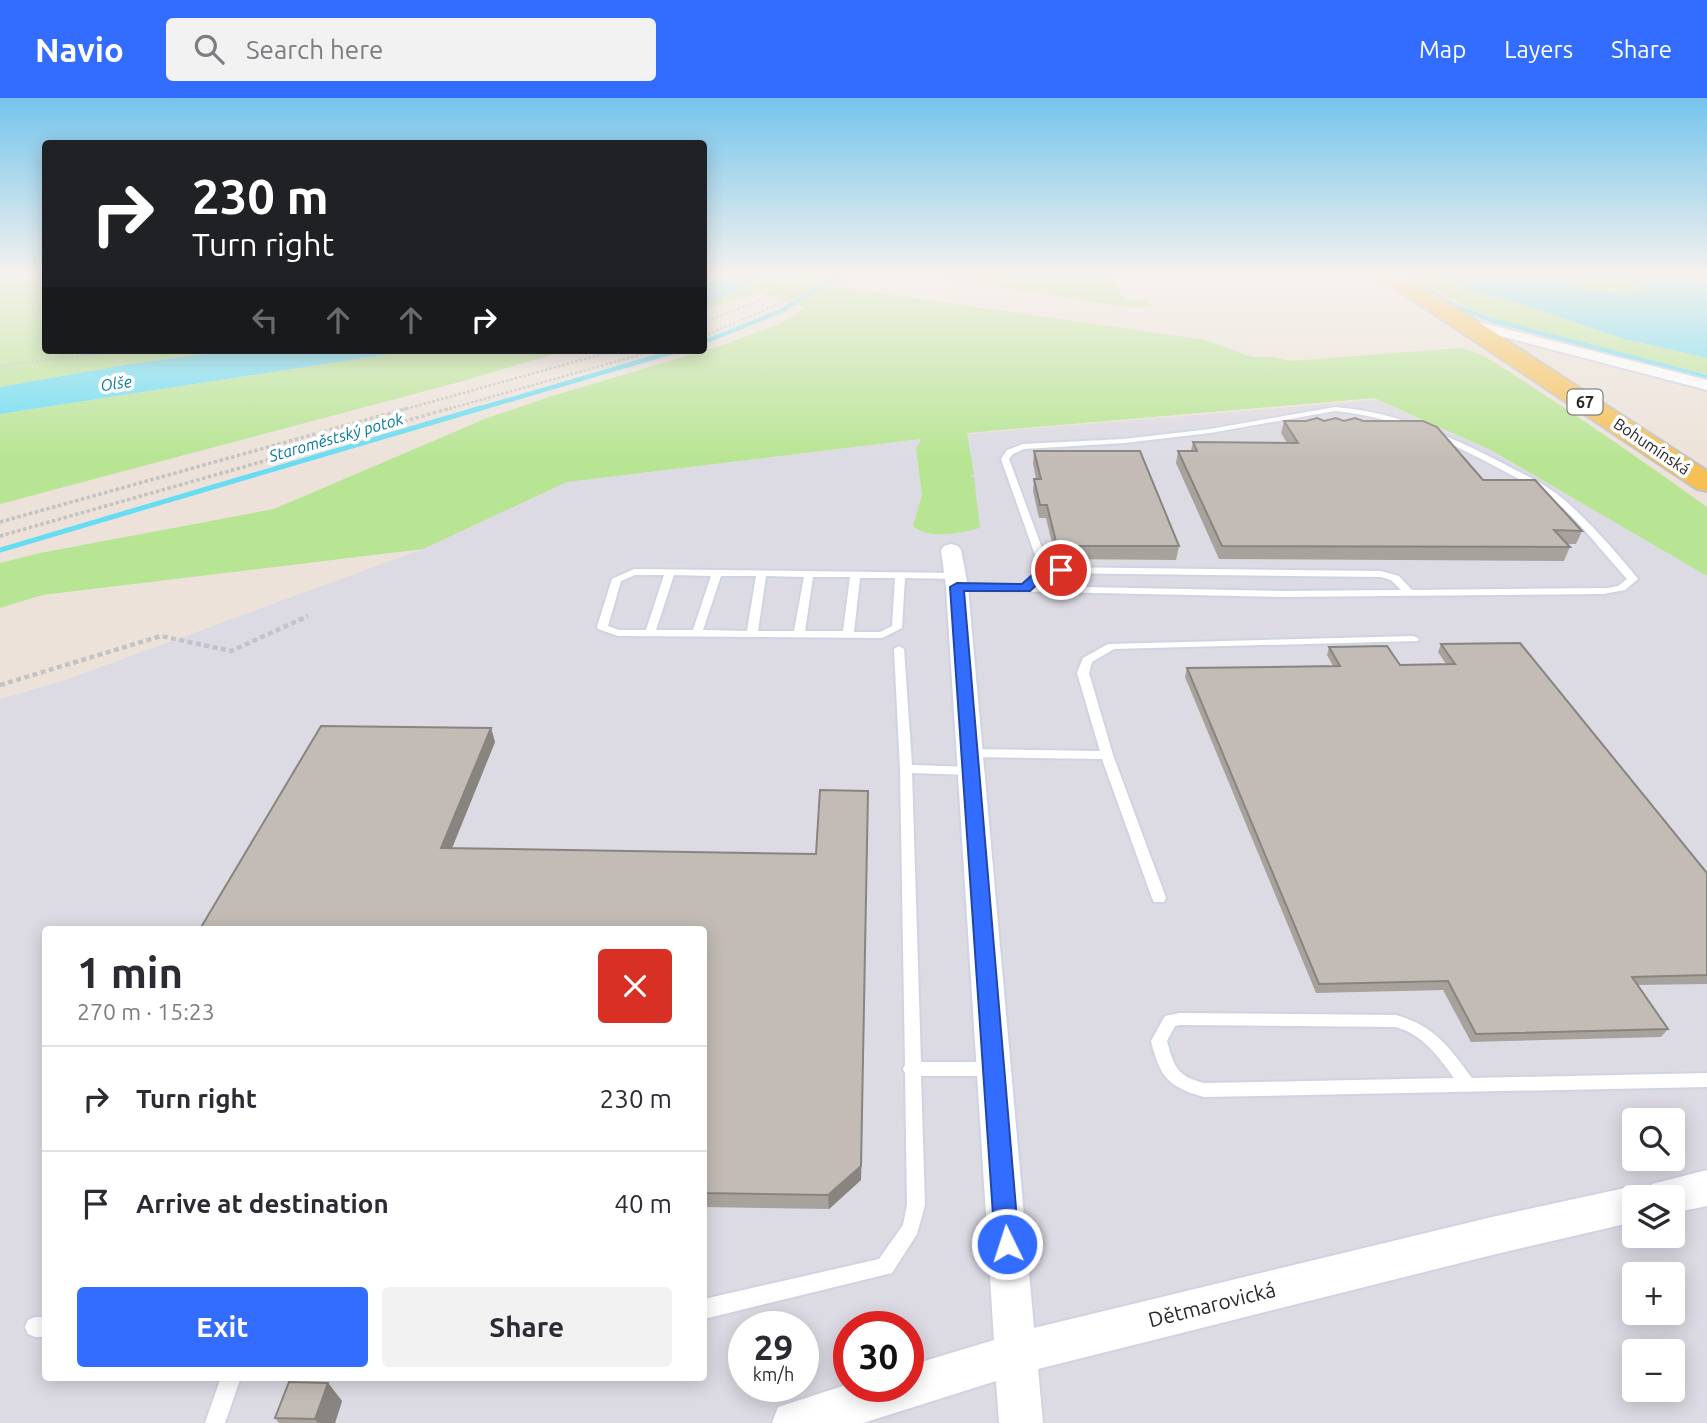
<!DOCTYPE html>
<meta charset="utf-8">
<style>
:root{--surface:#fff;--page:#f2f2f3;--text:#2b2b33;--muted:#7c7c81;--line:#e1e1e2;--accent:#336dff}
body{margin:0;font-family:Ubuntu,sans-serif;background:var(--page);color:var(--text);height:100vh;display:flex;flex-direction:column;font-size:26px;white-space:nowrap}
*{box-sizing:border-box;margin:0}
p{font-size:23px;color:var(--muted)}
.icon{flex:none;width:38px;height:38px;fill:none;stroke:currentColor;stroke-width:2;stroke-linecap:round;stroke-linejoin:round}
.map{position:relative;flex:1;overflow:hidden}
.sheet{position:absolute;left:42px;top:828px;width:665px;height:455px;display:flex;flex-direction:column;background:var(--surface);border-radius:7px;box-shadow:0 4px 18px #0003}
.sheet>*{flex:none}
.hud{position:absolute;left:42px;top:42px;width:665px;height:214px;border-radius:7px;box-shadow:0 4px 18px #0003;background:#202124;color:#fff;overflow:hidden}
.tools{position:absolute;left:1622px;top:1010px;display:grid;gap:14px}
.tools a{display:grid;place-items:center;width:63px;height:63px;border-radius:7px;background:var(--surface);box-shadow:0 4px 18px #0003;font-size:35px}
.speed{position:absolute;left:728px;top:1213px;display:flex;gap:14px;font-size:35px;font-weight:700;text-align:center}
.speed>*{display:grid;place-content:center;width:91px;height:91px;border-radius:50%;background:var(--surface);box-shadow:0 4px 18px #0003;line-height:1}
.speed small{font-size:18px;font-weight:400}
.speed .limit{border:10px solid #d22;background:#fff;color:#111}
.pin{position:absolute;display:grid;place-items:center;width:60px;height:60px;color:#fff;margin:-30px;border:4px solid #fff;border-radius:50%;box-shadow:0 2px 7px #0007}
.me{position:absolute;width:77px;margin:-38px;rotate:356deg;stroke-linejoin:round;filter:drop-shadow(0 0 5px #0008)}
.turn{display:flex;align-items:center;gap:24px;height:147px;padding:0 35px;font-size:32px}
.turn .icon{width:91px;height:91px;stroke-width:2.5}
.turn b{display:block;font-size:49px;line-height:60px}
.lanes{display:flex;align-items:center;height:66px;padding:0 35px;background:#0003;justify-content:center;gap:35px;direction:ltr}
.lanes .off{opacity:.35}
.round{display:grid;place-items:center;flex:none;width:74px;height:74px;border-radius:7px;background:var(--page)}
.headline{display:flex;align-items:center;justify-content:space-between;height:119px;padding:0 35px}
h1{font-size:42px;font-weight:700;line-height:52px}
.cta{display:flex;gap:14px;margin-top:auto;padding:14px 35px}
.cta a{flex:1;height:80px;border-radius:7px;background:var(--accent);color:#fff;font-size:28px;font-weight:700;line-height:80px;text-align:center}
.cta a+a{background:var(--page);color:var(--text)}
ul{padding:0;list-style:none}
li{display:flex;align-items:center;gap:21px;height:105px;padding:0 35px;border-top:2px solid var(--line)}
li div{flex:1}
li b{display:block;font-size:26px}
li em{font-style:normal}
header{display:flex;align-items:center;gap:42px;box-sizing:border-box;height:98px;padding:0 35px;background:var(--accent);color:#fff}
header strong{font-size:33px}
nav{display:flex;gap:38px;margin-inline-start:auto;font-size:24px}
.search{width:490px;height:63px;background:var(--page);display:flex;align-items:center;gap:18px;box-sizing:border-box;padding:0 24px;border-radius:7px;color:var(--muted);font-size:26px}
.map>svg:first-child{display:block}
</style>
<header>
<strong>Navio</strong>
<div class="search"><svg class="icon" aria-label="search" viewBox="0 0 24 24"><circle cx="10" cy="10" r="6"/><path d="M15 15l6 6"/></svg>Search here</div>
<nav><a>Map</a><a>Layers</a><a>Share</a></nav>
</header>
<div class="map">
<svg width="1707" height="1325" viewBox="0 0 1707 1325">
<rect width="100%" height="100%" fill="#ece2d9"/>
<path fill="#dcdae3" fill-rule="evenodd" d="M1377,302L1491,352L1707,478V1325H0V601L57,585L423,451L567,384L922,341L916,351L922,397L913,428L947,435L965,434L980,430L968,378L974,376L966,336ZM46,831H704V1279H46ZM1634,1022H1673V1060H1634ZM1634,1099H1673V1138H1634ZM1634,1176H1673V1214H1634ZM744,1228H803V1288H744ZM849,1228H908V1288H849ZM1634,1253H1673V1292H1634Z"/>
<path fill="#b7e593" d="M0,176H45L46,252H236L130,266L0,289Z
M910,176H1106L1118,185L1119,195L1126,202L1146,201L1152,208L1135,210Z
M1407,176H1432L1482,196L1506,201L1621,240L1707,260V276C1634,258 1559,243 1488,218C1460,208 1434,191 1407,176Z
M1572,176C1599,176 1624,178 1647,193L1623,196L1584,192Z
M765,182L846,190L1205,242L1252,259H1273L1291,263L1459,250C1486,255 1502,270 1525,284C1587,324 1647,366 1707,409V478L1491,352L1374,300L967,335L974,376L970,378L974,379L980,430C961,435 929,442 913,428L922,397L916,351L921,341L567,384L423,451L42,497L0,510V465L40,455L274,411L487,320L552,298L717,249L782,225L806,210L760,195L704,211V207Z
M416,252H567L463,283L0,406V316Z"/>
<path fill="#67dcf3" d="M719,176H774L704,207V185Z
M1432,176H1572L1584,192L1623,196L1646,193L1634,185L1601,176H1707V260L1621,240L1506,201L1482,196Z
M236,252H416L0,316V289L130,266Z"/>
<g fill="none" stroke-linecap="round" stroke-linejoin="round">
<path stroke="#67dcf3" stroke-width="4.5" d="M1403,176L1453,207L1491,222L1707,279
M704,244L781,213L841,176
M475,312L679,252"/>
<path stroke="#67dcf3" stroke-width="5" d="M0,452L481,310"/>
<g stroke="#ced4e2" stroke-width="4">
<path id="lane" d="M1335,309C1397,314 1451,338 1506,367C1523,376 1541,384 1557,396C1583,416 1617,455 1638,481L1625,492L1603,496L1281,499L957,492L952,489L957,486L1022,487L1040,471L1001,361L1007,352L1023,346L1124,341L1210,331ZM1335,313C1395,319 1447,342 1500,371C1518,381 1538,389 1555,403C1582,426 1603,455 1627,481L1618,488L1608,490L1412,492L1399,478L1381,473L1049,469L1009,361L1013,356L1024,351L1124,345L1210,335ZM1048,475L1381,479L1391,482L1401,492L1281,493L1034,488Z
M634,471L955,475L960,478L955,481L905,480L902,530L882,540L618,538L598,531L597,529L612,481ZM635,477H664L646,532H619L608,528L621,483ZM674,477L711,478L693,532H656ZM721,478H756L747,533L703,532ZM766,478L804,479L794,533H758ZM813,479H850L843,533H805ZM860,480H895L892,528L880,534H854Z
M1414,538L1419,541L1418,543L1114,551L1092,564L1089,575L1113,657L1166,800L1164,804H1154L1152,800L1102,661L970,659L964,655L970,651L1100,653L1077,575L1083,560L1108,546Z
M899,548L904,551L912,667L971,669L977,673L971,677L912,675L921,964H991L997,966L999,971L997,976L991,978H921L925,1107L917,1136L892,1175L704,1221V1201L879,1161L903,1127L907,1107L905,975L903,971L905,967L900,671L894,551Z
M1180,915L1396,917C1435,928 1449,949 1472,980L1707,975V989L1204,999C1168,989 1160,979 1151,943L1165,918ZM1180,927L1396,929C1423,937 1438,958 1454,980L1204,985C1177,978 1174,969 1167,943L1175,928Z
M35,1219H46V1239H35L28,1236L25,1229L28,1222Z
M221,1279H241L225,1325H205Z"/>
</g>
<g stroke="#ced4e2" stroke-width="4">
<path id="street" d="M1463,220L1707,282V292L1458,227L1456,224Z
M951,446L958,448L961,452L968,489L1034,1230L1492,1119L1634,1088L1648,1095L1652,1086L1707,1072V1108L1673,1115V1099H1634V1124L1492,1157L1038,1271L1043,1325H999L996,1283L863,1325H772L778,1309L849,1286L908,1288V1268L994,1242L946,489L941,452L944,448Z"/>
</g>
<g stroke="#c3c3c3" stroke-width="4">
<path id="primary" d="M1374,176H1398L1471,219L1707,373V393L1697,391Z"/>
</g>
<path stroke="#c3c3c3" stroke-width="2.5" stroke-dasharray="2.5 2" stroke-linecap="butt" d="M0,180L1,176
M704,224L754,205L806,176
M704,238L784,204L828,176
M0,268L126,252
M402,312L617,252
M445,312L657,252"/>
<path stroke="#c3c3c3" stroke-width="3.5" stroke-dasharray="3.5 2.5" stroke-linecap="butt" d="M0,424L408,310
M0,438L451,310"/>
<path stroke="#c3c3c3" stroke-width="4.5" stroke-dasharray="5 3.5" stroke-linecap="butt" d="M0,587L161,538L231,553L308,518"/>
<use href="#lane" fill="#fff" fill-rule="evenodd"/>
<use href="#street" fill="#fff" fill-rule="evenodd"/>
<use href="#primary" fill="#f6c054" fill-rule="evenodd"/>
</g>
<path fill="#a8a29d" d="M1315,176H1361L1360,179L1322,181Z
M1284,323H1324L1483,382L1582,433L1576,446H1566L1570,449L1564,463L1219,461L1176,365L1178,353H1191L1193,344L1287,345L1281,335Z
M1034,353L1179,448L1176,462L1056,461L1046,420H1039L1033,393L1034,381H1036L1033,365Z
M1441,546L1707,775V886L1638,887L1668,931L1661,939L1471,944L1443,892L1316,895L1185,579L1187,570L1333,568L1327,557L1329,549L1400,567L1446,566L1438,554Z
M321,628L491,630L495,644L452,750L816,756L820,692L868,693L861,1082L829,1111L704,1109V831H200Z
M328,1285L342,1303L335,1325H279L275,1320Z"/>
<path fill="#88847f" d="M491,630L495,644L446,765L441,750Z
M868,693L861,1082L829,1111L828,1097Z
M328,1285L342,1303L335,1325H318L315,1321Z"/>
<path fill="#c3bcb6" stroke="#88847f" stroke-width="2" d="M1317,320L1324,323L1336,320L1344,323L1355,320L1363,323H1423L1437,329L1483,382H1535L1582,433L1554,432L1570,449L1222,448L1178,353H1197L1193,344L1298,345L1284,323H1306Z
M1034,353H1140L1179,448H1057L1047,407H1040L1034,381H1041Z
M1520,545L1707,775V877L1632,879L1668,931L1476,936L1448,883L1319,886L1187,570L1340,568L1329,549L1387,548L1400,567L1455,566L1441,546Z
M321,628L491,630L441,750L816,756L820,692L868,693L861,1068L828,1097L704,1095V831H200Z
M289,1284L328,1285L315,1321L275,1320Z"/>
<linearGradient id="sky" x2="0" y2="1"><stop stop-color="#74c4ec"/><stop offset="0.49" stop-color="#f6f2ee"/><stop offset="1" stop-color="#f6f2ee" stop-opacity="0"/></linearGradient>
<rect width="1707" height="362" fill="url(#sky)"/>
<path fill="#336dff" stroke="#2147a6" stroke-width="2" d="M1061,468L1065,469V474L1049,476L1030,493H964L1019,1146L1015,1154L1007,1157L998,1154L995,1146L950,489L957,485L1022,486L1041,469Z"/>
<g text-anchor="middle" stroke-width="7" stroke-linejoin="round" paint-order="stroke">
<g font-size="16" font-style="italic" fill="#07799d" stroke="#fff">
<text transform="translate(116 285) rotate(-8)" y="6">Olše</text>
<text transform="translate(336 339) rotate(-16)" y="6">Staroměstský potok</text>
</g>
<rect fill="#fff" stroke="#686868" stroke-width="2" x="1567.5" y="291.5" width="35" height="25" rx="5"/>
<g font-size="16" font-weight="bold" fill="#282828">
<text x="1585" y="310">67</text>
</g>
<g font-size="16" fill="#282828" stroke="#fff">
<text transform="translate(1652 348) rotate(34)" y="6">Bohumínská</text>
</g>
<g font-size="21" fill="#282828" stroke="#fff">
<text transform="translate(1212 1207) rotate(-14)" y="7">Dětmarovická</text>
</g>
</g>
</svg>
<div class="tools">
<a><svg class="icon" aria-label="search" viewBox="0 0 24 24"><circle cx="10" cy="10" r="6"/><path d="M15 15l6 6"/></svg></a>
<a><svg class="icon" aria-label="layers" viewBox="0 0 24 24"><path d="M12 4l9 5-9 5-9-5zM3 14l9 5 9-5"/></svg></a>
<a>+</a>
<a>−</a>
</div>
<div class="speed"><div>29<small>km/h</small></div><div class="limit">30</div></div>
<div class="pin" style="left:1061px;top:472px;background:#d93025"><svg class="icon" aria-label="arrive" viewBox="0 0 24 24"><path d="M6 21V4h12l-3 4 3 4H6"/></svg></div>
<svg class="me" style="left:1007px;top:1146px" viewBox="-20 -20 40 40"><circle r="17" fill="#336dff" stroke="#fff" stroke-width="3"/><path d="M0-11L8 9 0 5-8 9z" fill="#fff"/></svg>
<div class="hud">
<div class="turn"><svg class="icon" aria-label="right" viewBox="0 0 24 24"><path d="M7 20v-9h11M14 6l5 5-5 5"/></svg><div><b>230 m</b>Turn right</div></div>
<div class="lanes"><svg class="icon off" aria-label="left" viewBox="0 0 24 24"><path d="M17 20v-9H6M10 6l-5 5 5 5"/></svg><svg class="icon off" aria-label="ahead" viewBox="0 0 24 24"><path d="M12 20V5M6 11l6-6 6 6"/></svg><svg class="icon off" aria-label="ahead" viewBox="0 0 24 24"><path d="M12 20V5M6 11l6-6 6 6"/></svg><svg class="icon" aria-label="right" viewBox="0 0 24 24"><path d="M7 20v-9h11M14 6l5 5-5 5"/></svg></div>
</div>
<section class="sheet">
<div class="headline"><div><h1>1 min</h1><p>270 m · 15:23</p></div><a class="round" style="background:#d93025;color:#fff"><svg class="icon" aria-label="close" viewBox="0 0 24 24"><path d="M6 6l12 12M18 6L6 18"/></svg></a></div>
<ul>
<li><svg class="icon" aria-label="right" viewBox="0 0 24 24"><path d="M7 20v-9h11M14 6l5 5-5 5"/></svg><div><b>Turn right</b></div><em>230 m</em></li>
<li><svg class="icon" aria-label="arrive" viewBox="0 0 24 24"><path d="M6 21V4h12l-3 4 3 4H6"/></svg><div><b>Arrive at destination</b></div><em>40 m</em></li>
</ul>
<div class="cta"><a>Exit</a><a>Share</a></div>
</section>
</div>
